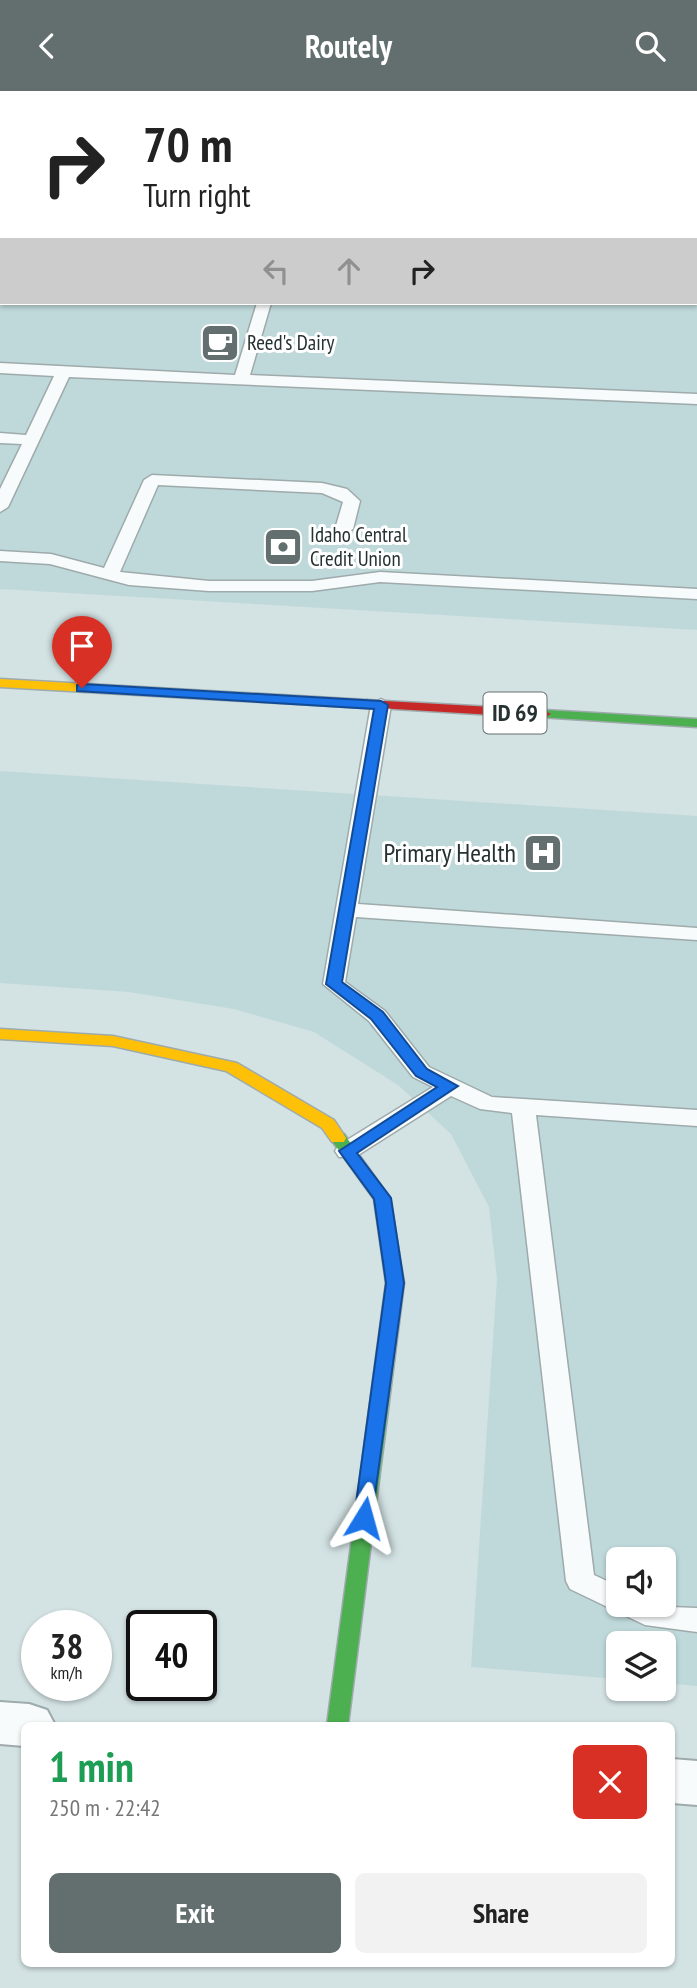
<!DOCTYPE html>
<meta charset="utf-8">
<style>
:root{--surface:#fff;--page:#f2f2f2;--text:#222;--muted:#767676;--accent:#636f6f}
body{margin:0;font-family:"PT Sans Narrow",sans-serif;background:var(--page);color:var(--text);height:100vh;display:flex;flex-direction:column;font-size:26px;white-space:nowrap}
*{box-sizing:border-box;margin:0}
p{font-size:23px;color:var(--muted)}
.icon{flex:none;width:38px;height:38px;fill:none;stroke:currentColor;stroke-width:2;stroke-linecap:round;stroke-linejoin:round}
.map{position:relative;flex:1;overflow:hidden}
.sheet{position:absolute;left:21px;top:1631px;width:654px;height:245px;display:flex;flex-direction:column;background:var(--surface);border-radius:10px;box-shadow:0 2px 5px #0004}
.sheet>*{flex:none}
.banner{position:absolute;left:0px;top:0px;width:698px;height:214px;box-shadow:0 2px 5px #0004;background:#fff;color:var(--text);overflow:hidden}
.fabs{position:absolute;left:606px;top:1456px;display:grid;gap:14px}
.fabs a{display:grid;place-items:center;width:70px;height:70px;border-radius:10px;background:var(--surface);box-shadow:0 2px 5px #0004;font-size:35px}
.speed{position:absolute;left:21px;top:1519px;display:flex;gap:14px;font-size:35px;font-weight:700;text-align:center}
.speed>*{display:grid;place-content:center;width:91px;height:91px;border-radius:50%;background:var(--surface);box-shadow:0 2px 5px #0004;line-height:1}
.speed small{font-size:18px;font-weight:400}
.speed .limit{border:4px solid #111;border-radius:10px;background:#fff;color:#111}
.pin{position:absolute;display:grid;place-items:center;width:60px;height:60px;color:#fff;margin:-72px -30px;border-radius:50% 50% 50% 0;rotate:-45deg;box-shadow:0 0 7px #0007}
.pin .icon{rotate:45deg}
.me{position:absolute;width:77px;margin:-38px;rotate:8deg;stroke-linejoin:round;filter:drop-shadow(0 0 5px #0008)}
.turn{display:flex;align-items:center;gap:24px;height:147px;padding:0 28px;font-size:32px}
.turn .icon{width:91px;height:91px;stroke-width:2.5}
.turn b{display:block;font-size:49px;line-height:60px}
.lanes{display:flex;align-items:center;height:66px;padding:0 28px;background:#0003;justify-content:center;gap:35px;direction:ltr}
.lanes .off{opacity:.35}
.round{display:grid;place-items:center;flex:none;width:74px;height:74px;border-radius:10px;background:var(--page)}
.headline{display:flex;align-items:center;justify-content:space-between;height:119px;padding:0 28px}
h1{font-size:42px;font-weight:700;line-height:52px;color:#1e9e55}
.primary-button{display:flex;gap:14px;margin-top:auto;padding:14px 28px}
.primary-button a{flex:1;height:80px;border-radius:10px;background:var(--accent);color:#fff;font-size:28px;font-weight:700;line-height:80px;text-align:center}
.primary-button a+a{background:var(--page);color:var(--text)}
header{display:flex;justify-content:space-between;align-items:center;height:91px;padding:0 28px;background:var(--accent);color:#fff;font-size:32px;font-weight:700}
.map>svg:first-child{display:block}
</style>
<header><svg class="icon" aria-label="back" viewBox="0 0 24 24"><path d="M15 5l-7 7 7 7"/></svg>Routely<svg class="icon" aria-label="search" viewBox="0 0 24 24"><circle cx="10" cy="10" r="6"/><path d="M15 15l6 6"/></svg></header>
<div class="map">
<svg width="697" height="1897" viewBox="0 0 697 1897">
<rect width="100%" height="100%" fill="#d3e2e3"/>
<path fill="#bfd9da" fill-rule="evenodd" d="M0,162L2,212H696L697,162V539L0,498Z
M0,680L697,725V1595L663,1592V1552H618V1588L471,1576L497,1188L489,1116L451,1043L398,994L314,941L234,918L129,901L0,892ZM618,1468H663V1514H618Z"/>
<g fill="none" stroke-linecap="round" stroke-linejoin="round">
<g stroke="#9eaaab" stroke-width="3">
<path id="lane" d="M465,0H477V2H465Z
M696,58H697V66H696Z
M0,168H2V176H0Z
M696,173H697V181H696Z
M0,193H2V201H0Z
M257,212H271L250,284L697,303V313L69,286L8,416L0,421V398L22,353L0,352V342L26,344L54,285L0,282V272L235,284Z
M152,384L322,392L347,398L360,410L353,438L344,443L335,438L343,411L322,402L158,394L120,481L209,490H312L380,481L697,498V508L380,491L312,500H209L129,494L50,473L0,470V460L51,463L104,477L144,389Z
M381,608L391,614L358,813L697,837V849L356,826L345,891L385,920L429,976L492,1006L697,1019V1035L536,1024L594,1484L618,1495V1514L697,1517V1541L645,1534L570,1498L566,1490L512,1022L480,1018L451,1005L355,1066H339L335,1060L339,1054L433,996L413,986L369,930L323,893L371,614Z"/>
</g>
<g stroke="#9eaaab" stroke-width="4">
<path id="street" d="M0,1611L29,1613L47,1619L55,1634H24V1655L0,1653Z
M672,1668L697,1670V1714L672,1712Z"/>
</g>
<g stroke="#9eaaab" stroke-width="3">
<path id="fast" d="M544,619L697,628V636L539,626L537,623Z
M338,1042L344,1043L390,1107L404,1192L348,1634H327L386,1192L374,1108L330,1047Z"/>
</g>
<g stroke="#9eaaab" stroke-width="3">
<path id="slow" d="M0,588L367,609L374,613L367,617L0,596Z
M0,938L113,945L237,972L334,1029L346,1047L344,1051H332L322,1037L226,980L113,955L0,948Z"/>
</g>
<g stroke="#9eaaab" stroke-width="3">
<path id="jam" d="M367,609L544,619L551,623L544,627L362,616L360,613Z"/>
</g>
<use href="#lane" fill="#f8fbfb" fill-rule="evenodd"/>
<use href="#street" fill="#f8fbfb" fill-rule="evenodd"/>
<use href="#fast" fill="#4caf50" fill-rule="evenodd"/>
<use href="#slow" fill="#ffc107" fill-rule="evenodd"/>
<use href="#jam" fill="#c62828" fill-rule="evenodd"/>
</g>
<path fill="#1a73e8" stroke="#114b97" stroke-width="2" d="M82,593L381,610L388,614L342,891L383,921L427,978L458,995L357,1062L391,1107L404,1192L371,1433H357L354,1427L386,1192L374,1108L339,1060L437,996L416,985L371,928L326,893L374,618L77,600V594Z"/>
<defs>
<g id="cafe-square" transform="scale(2.0125)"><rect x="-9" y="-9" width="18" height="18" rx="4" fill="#636f6f" stroke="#fff"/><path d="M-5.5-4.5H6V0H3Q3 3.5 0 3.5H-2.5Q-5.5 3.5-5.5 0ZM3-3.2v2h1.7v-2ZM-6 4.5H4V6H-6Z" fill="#fff"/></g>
<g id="bank-square" transform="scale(2.0125)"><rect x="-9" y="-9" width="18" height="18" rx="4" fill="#636f6f" stroke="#fff"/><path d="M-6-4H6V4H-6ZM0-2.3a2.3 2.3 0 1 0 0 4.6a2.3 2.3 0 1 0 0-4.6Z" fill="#fff"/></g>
<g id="hospital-square" transform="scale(2.0125)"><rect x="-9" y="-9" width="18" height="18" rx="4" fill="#636f6f" stroke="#fff"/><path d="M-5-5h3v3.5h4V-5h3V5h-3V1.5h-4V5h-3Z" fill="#fff"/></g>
</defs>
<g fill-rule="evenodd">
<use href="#cafe-square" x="220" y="252"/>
<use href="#bank-square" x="283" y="456"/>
<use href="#hospital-square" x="543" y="762"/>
</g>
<g text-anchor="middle" stroke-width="6" stroke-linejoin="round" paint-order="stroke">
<g font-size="21" fill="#263131" stroke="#fff" text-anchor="start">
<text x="247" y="259">Reed's Dairy</text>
<text x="310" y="451">Idaho Central<tspan x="310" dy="24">Credit Union</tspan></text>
</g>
<rect fill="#fff" stroke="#676f6f" stroke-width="2" x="483.5" y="601.5" width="63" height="41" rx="5"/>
<g font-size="24" font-weight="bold" fill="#263131">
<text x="515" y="630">ID 69</text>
</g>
<g font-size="26" fill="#263131" stroke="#fff" text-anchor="end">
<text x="516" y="771">Primary Health</text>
</g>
</g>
</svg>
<div class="fabs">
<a><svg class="icon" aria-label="sound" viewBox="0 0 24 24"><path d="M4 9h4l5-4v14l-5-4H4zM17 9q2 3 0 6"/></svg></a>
<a><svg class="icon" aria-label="layers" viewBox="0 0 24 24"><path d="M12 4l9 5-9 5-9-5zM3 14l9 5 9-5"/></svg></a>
</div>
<div class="speed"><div>38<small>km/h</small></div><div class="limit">40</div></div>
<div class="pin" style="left:82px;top:597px;background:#d93025"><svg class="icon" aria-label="arrive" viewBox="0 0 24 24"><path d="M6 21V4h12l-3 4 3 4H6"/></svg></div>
<svg class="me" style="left:364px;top:1427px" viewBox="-20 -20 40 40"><path d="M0-17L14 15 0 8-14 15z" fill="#1a73e8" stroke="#fff" stroke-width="4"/></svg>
<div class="banner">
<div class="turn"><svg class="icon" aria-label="right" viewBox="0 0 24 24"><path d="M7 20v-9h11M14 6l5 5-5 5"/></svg><div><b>70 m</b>Turn right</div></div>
<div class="lanes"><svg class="icon off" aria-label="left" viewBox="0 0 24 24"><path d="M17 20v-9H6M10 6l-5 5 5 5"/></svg><svg class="icon off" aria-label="ahead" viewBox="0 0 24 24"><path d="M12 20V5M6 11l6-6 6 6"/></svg><svg class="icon" aria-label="right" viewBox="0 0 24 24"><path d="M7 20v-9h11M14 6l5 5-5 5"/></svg></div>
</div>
<section class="sheet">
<div class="headline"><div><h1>1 min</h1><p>250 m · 22:42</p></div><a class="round" style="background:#d93025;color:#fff"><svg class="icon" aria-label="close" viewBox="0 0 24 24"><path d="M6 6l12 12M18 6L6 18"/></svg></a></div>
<div class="primary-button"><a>Exit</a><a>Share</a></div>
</section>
</div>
